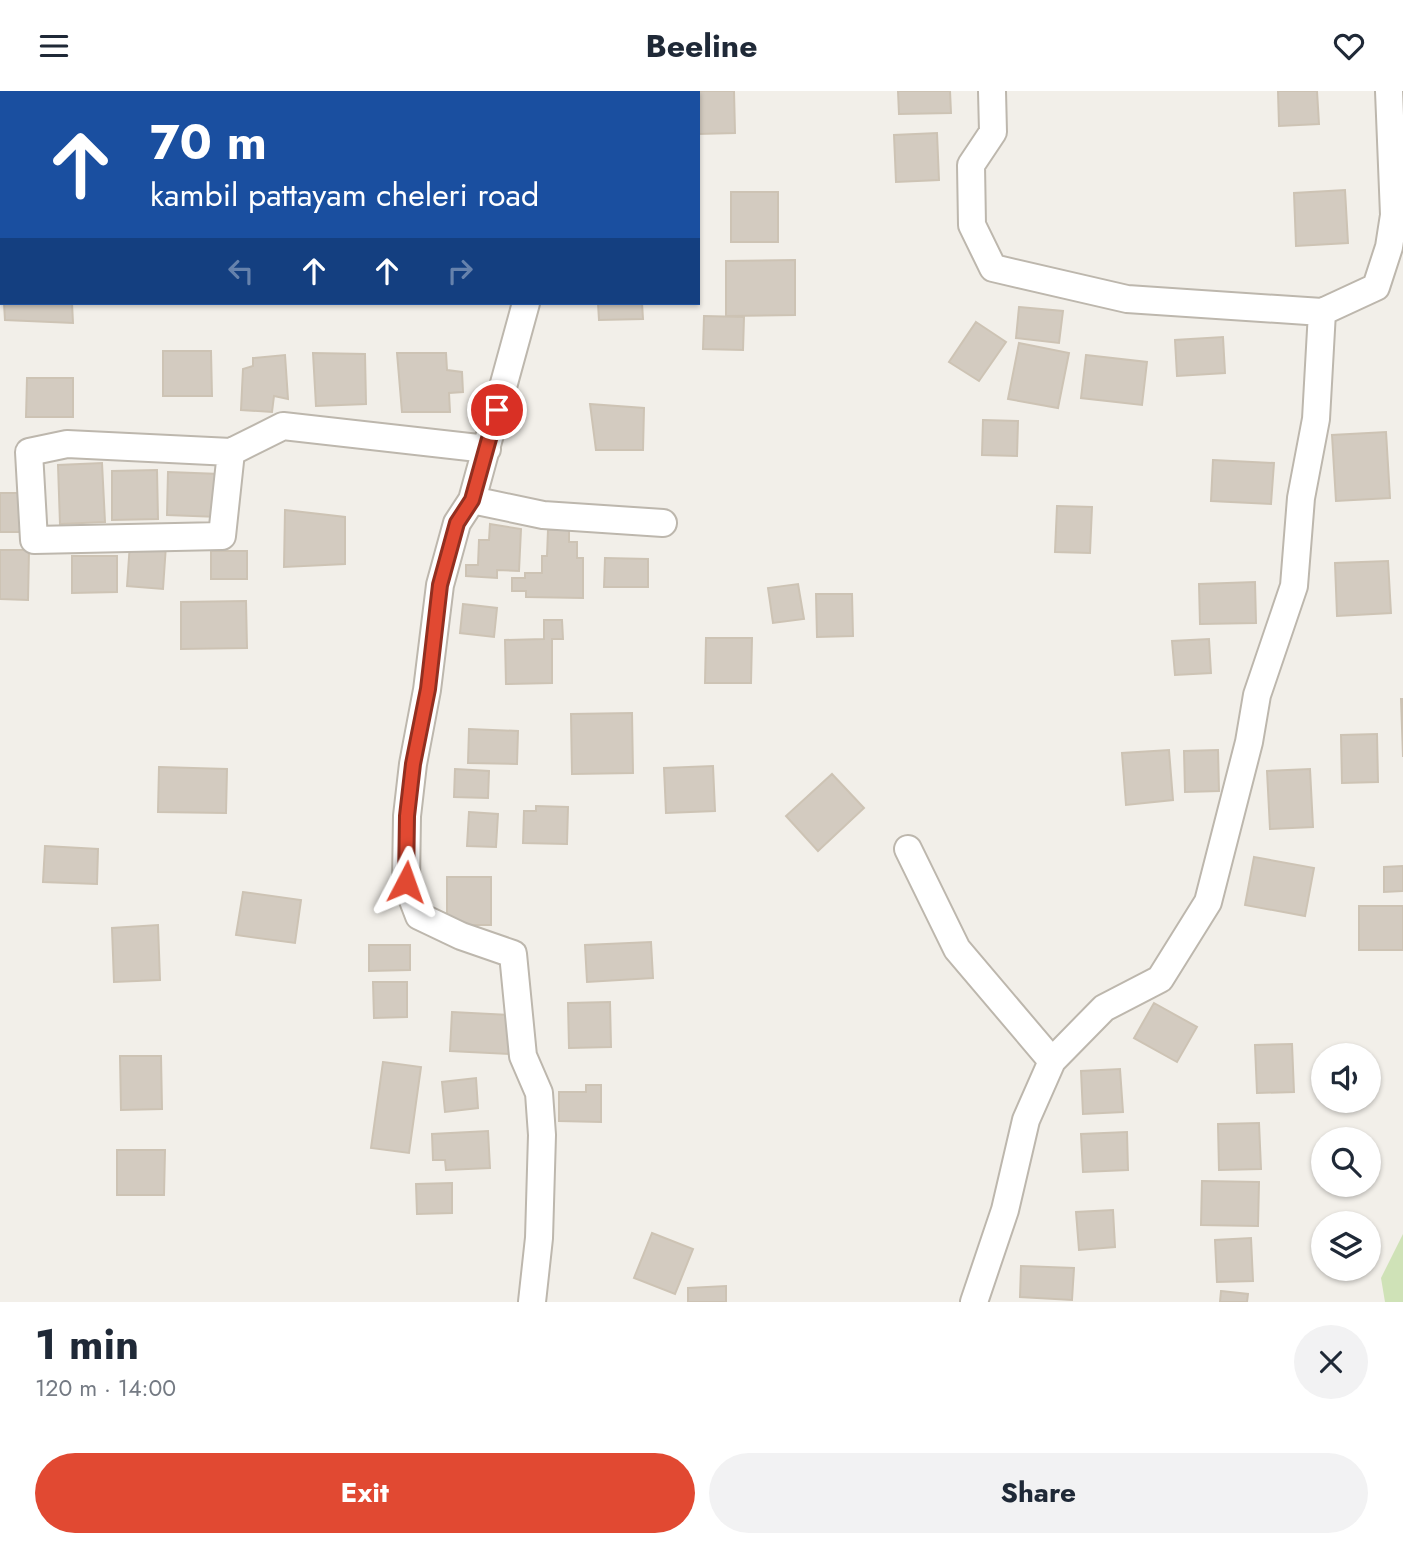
<!DOCTYPE html>
<meta charset="utf-8">
<style>
:root{--surface:#fff;--page:#f2f2f3;--text:#1f2937;--muted:#747a83;--accent:#e14932}
body{margin:0;font-family:Jost,sans-serif;background:var(--page);color:var(--text);height:100vh;display:flex;flex-direction:column;font-size:26px;white-space:nowrap}
*{box-sizing:border-box;margin:0}
p{font-size:23px;color:var(--muted)}
.icon{flex:none;width:38px;height:38px;fill:none;stroke:currentColor;stroke-width:2;stroke-linecap:round;stroke-linejoin:round}
.map{position:relative;height:1211px;overflow:hidden}
.details{display:flex;flex-direction:column;background:var(--surface);flex:1}
.details>*{flex:none}
.guide{position:absolute;left:0px;top:0px;width:700px;height:214px;box-shadow:0 2px 5px #0004;background:#1a4fa0;color:#fff;overflow:hidden}
.fabs{position:absolute;left:1311px;top:952px;display:grid;gap:14px}
.fabs a{display:grid;place-items:center;width:70px;height:70px;border-radius:50%;background:var(--surface);box-shadow:0 2px 5px #0004;font-size:35px}
.pin{position:absolute;display:grid;place-items:center;width:60px;height:60px;color:#fff;margin:-30px;border:4px solid #fff;border-radius:50%;box-shadow:0 2px 7px #0007}
.me{position:absolute;width:77px;margin:-38px;rotate:4deg;stroke-linejoin:round;filter:drop-shadow(0 0 5px #0008)}
.turn{display:flex;align-items:center;gap:24px;height:147px;padding:0 35px;font-size:32px}
.turn .icon{width:91px;height:91px;stroke-width:2.5}
.turn b{display:block;font-size:49px;line-height:60px}
.lanes{display:flex;align-items:center;height:66px;padding:0 35px;background:#0003;justify-content:center;gap:35px;direction:ltr}
.lanes .off{opacity:.35}
.round{display:grid;place-items:center;flex:none;width:74px;height:74px;border-radius:37px;background:var(--page)}
.headline{display:flex;align-items:center;justify-content:space-between;height:119px;padding:0 35px}
h1{font-size:42px;font-weight:700;line-height:52px}
.action{display:flex;gap:14px;margin-top:auto;padding:14px 35px}
.action a{flex:1;height:80px;border-radius:42px;background:var(--accent);color:#fff;font-size:28px;font-weight:700;line-height:80px;text-align:center}
.action a+a{background:var(--page);color:var(--text)}
header{display:flex;justify-content:space-between;align-items:center;height:91px;padding:0 35px;background:var(--surface);font-size:32px;font-weight:700}
.map>svg:first-child{display:block}
</style>
<header><svg class="icon" aria-label="menu" viewBox="0 0 24 24"><path d="M4 6h16M4 12h16M4 18h16"/></svg>Beeline<svg class="icon" aria-label="heart" viewBox="0 0 24 24"><path d="M12 20l-8-8c-3-5 5-10 8-4 3-6 11-1 8 4z"/></svg></header>
<div class="map">
<svg width="1403" height="1211" viewBox="0 0 1403 1211">
<rect width="100%" height="100%" fill="#f2efe9"/>
<path fill="#cfe2b7" d="M1403,1143V1211H1385L1381,1187Z"/>
<path fill="#d3cbc0" stroke="#cdc3b4" stroke-width="2" d="M602,0H655V2H602Z
M688,0H734L735,42L698,43V2Z
M898,0H950L951,22L899,23Z
M1278,0H1317L1319,33L1279,35Z
M937,42L939,89L896,91L894,44Z
M1345,99L1348,152L1296,155L1294,102Z
M731,101H778V151H731Z
M795,169V224L726,225V170Z
M4,212H72L73,232L5,229Z
M598,212H642L643,228L599,229Z
M1019,216L1063,220L1059,252L1016,247Z
M704,225L744,226L743,259L703,258Z
M976,231L1006,251L979,290L949,271Z
M1223,246L1225,282L1177,285L1175,249Z
M1019,252L1069,262L1058,317L1008,308Z
M163,260H211L212,305H163Z
M313,262L365,263L366,313L316,315Z
M397,262H446L447,279L462,281L463,301L449,302L450,321H402Z
M285,264L288,308L274,305L272,321L241,319L243,278L253,275V267Z
M1086,264L1147,271L1142,314L1081,307Z
M27,287H73V326H26Z
M590,313L644,317L643,359H596Z
M983,329L1018,330L1017,365L982,364Z
M1386,341L1390,407L1336,410L1332,344Z
M1213,369L1274,372L1271,413L1211,410Z
M102,372L105,431L60,433L58,374Z
M157,379L158,428L112,429V380Z
M168,381L220,383L219,426L167,424Z
M0,402H23L22,441H0Z
M1057,415L1092,416L1090,462L1055,461Z
M285,419L345,426V473L284,476Z
M490,433L521,438L519,480L497,479V487L466,485V474H478L479,449H489Z
M548,439H569V451H577V467H583V507L526,506V500H512V487H525V482H542V465H547Z
M130,452L166,454L163,498L127,495Z
M0,459H29L28,509L0,508Z
M211,460H247V488H211Z
M72,465H117V501L72,502Z
M605,467L648,468V496H604Z
M1388,470L1391,522L1337,525L1335,472Z
M1255,491L1256,532L1200,533L1199,493Z
M798,493L804,528L773,532L768,497Z
M816,503H852L853,545L817,546Z
M246,510L247,557L181,558V511Z
M463,513L497,517L494,546L460,542Z
M544,529H562L563,548H552V592L506,593L505,549L544,548Z
M706,547H752L751,592H705Z
M1209,548L1211,582L1175,584L1172,550Z
M1401,608H1403V666Z
M632,622L633,682L572,683L571,623Z
M469,638L518,640L517,673L468,672Z
M1377,643L1378,691L1342,692L1341,644Z
M1169,659L1173,709L1126,714L1122,662Z
M1218,659L1219,700L1185,701L1184,660Z
M713,675L715,720L666,722L664,677Z
M159,676L227,678L226,722L158,721Z
M455,678L489,680L488,707L454,706Z
M1310,678L1313,736L1270,738L1267,680Z
M832,683L864,717L818,760L786,725Z
M536,715L568,716L567,753L523,752L524,720H536Z
M469,721L498,723L496,756L467,755Z
M45,755L98,758L97,793L43,791Z
M1254,766L1314,777L1305,825L1245,814Z
M1403,775V800L1384,801V776Z
M447,786H491V834H447Z
M243,801L301,809L295,852L236,844Z
M1359,815H1403V859H1359Z
M158,834L160,889L114,891L112,837Z
M651,851L653,887L587,891L585,854Z
M369,854H410V879L369,880Z
M373,891H407V926L374,927Z
M610,911L611,956L569,957L568,912Z
M1154,912L1197,936L1177,971L1134,947Z
M452,921L511,924L509,963L450,960Z
M1292,953L1294,1001L1257,1002L1255,954Z
M120,965H161L162,1018L121,1019Z
M383,971L421,976L409,1062L371,1057Z
M1120,978L1123,1021L1083,1023L1081,980Z
M476,987L478,1017L445,1021L442,991Z
M586,994H601V1031L559,1030V1001H586Z
M1259,1032L1261,1078L1219,1079L1218,1033Z
M488,1040L490,1077L446,1079L445,1069H433L432,1043Z
M1127,1041L1128,1079L1083,1081L1081,1043Z
M117,1059H165L164,1104H117Z
M1202,1090L1259,1091L1258,1135L1201,1134Z
M452,1092V1122L417,1123L416,1093Z
M1113,1119L1115,1156L1079,1159L1076,1121Z
M652,1142L693,1158L675,1203L634,1187Z
M1251,1147L1253,1190L1217,1191L1215,1149Z
M1021,1175L1074,1177L1072,1209L1020,1206Z
M726,1195V1211H688V1197Z
M1221,1200L1248,1203L1247,1211H1220Z"/>
<g fill="none" stroke-linecap="round" stroke-linejoin="round">
<g stroke="#bdb7ad" stroke-width="30">
<path id="minor" d="M535,0L536,2
M992,0L993,41L971,74L972,134L993,177L1127,208L1322,221L1376,196L1389,156L1394,124L1389,0
M0,1L2,3
M359,2L368,0
M0,86L2,85
M526,212L472,409L457,432L440,494L427,599L413,673L407,725L406,791L419,825L461,845L513,863L523,965L539,1002L542,1044L539,1147L532,1211
M231,361L222,445L34,449L29,361L67,353L231,361L283,335L487,358
M472,409L543,424L663,432
M908,758L957,858L1052,970
M974,1211L1005,1119L1026,1029L1052,970L1104,917L1160,888L1208,811L1249,651L1257,604L1294,495L1301,407L1316,328L1322,221"/>
</g>
<use href="#minor" stroke="#fff" stroke-width="26"/>
</g>
<g fill="none" stroke-linecap="round" stroke-linejoin="round">
<g stroke="#922f20" stroke-width="18">
<path id="route" d="M406,791L407,725L413,673L428,598L440,494L457,432L472,409L497,319"/>
</g>
<use href="#route" stroke="#e14932" stroke-width="12"/>
</g>
</svg>
<div class="fabs">
<a><svg class="icon" aria-label="sound" viewBox="0 0 24 24"><path d="M4 9h4l5-4v14l-5-4H4zM17 9q2 3 0 6"/></svg></a>
<a><svg class="icon" aria-label="search" viewBox="0 0 24 24"><circle cx="10" cy="10" r="6"/><path d="M15 15l6 6"/></svg></a>
<a><svg class="icon" aria-label="layers" viewBox="0 0 24 24"><path d="M12 4l9 5-9 5-9-5zM3 14l9 5 9-5"/></svg></a>
</div>
<div class="pin" style="left:497px;top:319px;background:#d93025"><svg class="icon" aria-label="arrive" viewBox="0 0 24 24"><path d="M6 21V4h12l-3 4 3 4H6"/></svg></div>
<svg class="me" style="left:406px;top:791px" viewBox="-20 -20 40 40"><path d="M0-17L14 15 0 8-14 15z" fill="#e14932" stroke="#fff" stroke-width="4"/></svg>
<div class="guide">
<div class="turn"><svg class="icon" aria-label="ahead" viewBox="0 0 24 24"><path d="M12 20V5M6 11l6-6 6 6"/></svg><div><b>70 m</b>kambil pattayam cheleri road</div></div>
<div class="lanes"><svg class="icon off" aria-label="left" viewBox="0 0 24 24"><path d="M17 20v-9H6M10 6l-5 5 5 5"/></svg><svg class="icon" aria-label="ahead" viewBox="0 0 24 24"><path d="M12 20V5M6 11l6-6 6 6"/></svg><svg class="icon" aria-label="ahead" viewBox="0 0 24 24"><path d="M12 20V5M6 11l6-6 6 6"/></svg><svg class="icon off" aria-label="right" viewBox="0 0 24 24"><path d="M7 20v-9h11M14 6l5 5-5 5"/></svg></div>
</div>
</div>
<section class="details">
<div class="headline"><div><h1>1 min</h1><p>120 m · 14:00</p></div><a class="round"><svg class="icon" aria-label="close" viewBox="0 0 24 24"><path d="M6 6l12 12M18 6L6 18"/></svg></a></div>
<div class="action"><a>Exit</a><a>Share</a></div>
</section>
